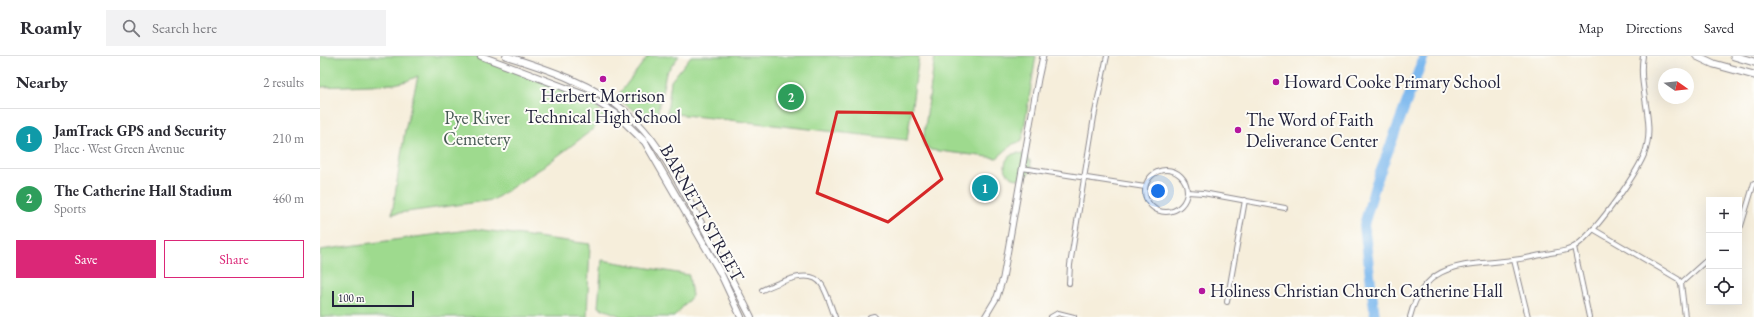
<!DOCTYPE html>
<html lang="en">
<head>
<meta charset="utf-8">
<style>
	body { margin:0; font-family:"EB Garamond",serif; background:#f2f2f3; color:#2b2b33 }
	.controls { position:absolute; right:12px; bottom:12px; display:grid; overflow:hidden; border-radius:0px; box-shadow:0 4px 16px #0002 }
	.controls button { width:36px; height:36px; display:grid; place-items:center; padding:0; border:0; border-bottom:1px solid #e1e1e2; background:#fff; color:#2b2b33; font:20px sans-serif }
	.compass { position:absolute; left:1338px; top:12px; width:36px; height:36px; border-radius:50%; background:#fff; box-shadow:0 4px 16px #0002; rotate:104deg }
	.scale { position:absolute; left:12px; bottom:10px; width:82px; box-sizing:border-box; padding-left:4px; border:2px solid #22223b; border-top:0; font-size:11px; line-height:14px; white-space:nowrap; color:#22223b; -webkit-text-stroke:3px #fdfcf7; paint-order:stroke }
	.you { position:absolute; left:838px; top:135px; width:14px; height:14px; margin:-10px; border:3px solid #fff; border-radius:50%; background:#1a73e8; box-shadow:0 0 0 6px #1a73e833 }
	.badge { display:grid; place-items:center; width:26px; height:26px; border-radius:50%; background:#db2777; color:#fff; font-size:13px; font-weight:700 }
	.pin { position:absolute; translate:-50% -50%; border:2px solid #fff; box-shadow:0 1px 4px #0006 }
	.list { margin:0; padding:0; list-style:none }
	h2 { display:flex; justify-content:space-between; align-items:center; height:52px; margin:0; padding:0 16px; font-size:17px }
	h2 small { font-size:13px; font-weight:400; color:#7c7c81 }
	.list li { display:grid; grid-template-columns:26px 1fr auto; gap:12px; align-items:center; box-sizing:border-box; height:60px; padding:0 16px; border-top:1px solid #e1e1e2 }
	.list b { display:block; font-size:15px; white-space:nowrap }
	.list p { margin:0; font-size:13px; white-space:nowrap; color:#7c7c81 }
	.list em { font-size:13px; font-style:normal; color:#7c7c81 }
	.actions { display:flex; gap:8px; padding:12px 16px }
	.actions a { flex:1; padding:9px 0; border:1px solid #db2777; border-radius:0px; text-align:center; font-size:14px; color:#db2777 }
	.actions .main { background:#db2777; color:#fff }
	.icon { flex:none; width:22px; height:22px; fill:none; stroke:currentColor; stroke-width:2; stroke-linecap:round; stroke-linejoin:round }
	.map { position:relative; flex:none; width:1434px; height:261px; overflow:hidden }
	header { display:flex; align-items:center; gap:24px; box-sizing:border-box; height:56px; padding:0 20px; background:#fff; border-bottom:1px solid #e1e1e2 }
	header strong { font-size:19px }
	nav { display:flex; gap:22px; margin-inline-start:auto; font-size:14px }
	.search { width:280px; height:36px; background:#f2f2f3; display:flex; align-items:center; gap:10px; box-sizing:border-box; padding:0 14px; border-radius:0px; color:#7c7c81; font-size:15px }
	main { display:flex }
	aside { flex:1; background:#fff }
	.map>svg:first-child { display:block }
	.green { fill:#9eda8e; stroke:#607e64 }
	.lines { fill:none; stroke-linecap:round; stroke-linejoin:round }
	.river { stroke:#7bb8ee; stroke-width:10 }
	.minor-casing { stroke:#8c888b; stroke-width:6 }
	.tertiary-casing { stroke:#8c888b; stroke-width:7 }
	.secondary-casing { stroke:#8c888b; stroke-width:8 }
	.primary-casing { stroke:#8c888b; stroke-width:9 }
	.minor { stroke:#fff; stroke-width:4 }
	.tertiary { stroke:#fff; stroke-width:5 }
	.secondary { stroke:#fff; stroke-width:6 }
	.primary { stroke:#fff; stroke-width:7 }
	.marked { fill:none; stroke:#d62828; stroke-width:3; stroke-linejoin:round }
	.poi-dot { fill:#b5179e; stroke:#fdfcf7; stroke-width:1.5 }
	.labels { text-anchor:middle; stroke-width:4; stroke-linejoin:round; paint-order:stroke }
	.poi-label { font-size:18px; fill:#22223b; stroke:#fdfcf7; text-anchor:start }
	.park-label { font-size:18px; fill:#475954; stroke:#fdfcf7 }
	.street-label { font-size:18px; fill:#22223b; stroke:#fdfcf7 }
</style>
</head>
<body>
<header>
<strong>Roamly</strong>
<div class="search"><svg class="icon" aria-label="search" viewBox="0 0 24 24"><circle cx="10" cy="10" r="6"/><path d="M15 15l6 6"/></svg>Search here</div>
<nav><a>Map</a><a>Directions</a><a>Saved</a></nav>
</header>
<main>
<aside>
<h2>Nearby<small>2 results</small></h2>
<ul class="list">
<li><span class="badge" style="background:#0f9aa8">1</span><div><b>JamTrack GPS and Security</b><p>Place · West Green Avenue</p></div><em>210 m</em></li>
<li><span class="badge" style="background:#2e9e5b">2</span><div><b>The Catherine Hall Stadium</b><p>Sports</p></div><em>460 m</em></li>
</ul>
<div class="actions"><a class="main">Save</a><a>Share</a></div>
</aside>
<div class="map">
<svg width="1434" height="261" viewBox="0 0 1434 261">
	<rect width="100%" height="100%" fill="#fdfcf7"/>
	<filter id="ink" filterUnits="userSpaceOnUse"><feTurbulence type="fractalNoise" baseFrequency=".025" numOctaves="2"/><feDisplacementMap in="SourceGraphic" scale="8" xChannelSelector="R" yChannelSelector="G"/><feConvolveMatrix kernelMatrix="1 2 1 2 8 2 1 2 1" color-interpolation-filters="sRGB"/></filter>
	<filter id="wash" filterUnits="userSpaceOnUse"><feTurbulence type="fractalNoise" baseFrequency=".012" numOctaves="4" result="noise"/><feDisplacementMap in="SourceGraphic" scale="16" xChannelSelector="R" yChannelSelector="G"/><feGaussianBlur stdDeviation="0.9" result="paint"/><feColorMatrix in="noise" values="0 0 0 0 0 0 0 0 0 0 0 0 0 0 0 0 0 1.4 0 .05"/><feComposite in="paint" operator="in"/></filter>
	<g filter="url(#wash)">
		<rect width="100%" height="100%" fill="#f6eedb"/>
		<g class="green">
			<path d="M 0,0 L 161,0 L 267,40 L 285,60 L 272,74 L 223,111 L 173,144 L 72,158 L 85,74 L 98,20 L 87,25 L 74,28 L 0,31 Z"/>
			<path d="M 328,0 L 359,0 L 346,17 L 337,60 L 325,62 L 296,42 Z"/>
			<path d="M 371,0 L 599,0 L 587,84 L 347,57 L 351,25 Z"/>
			<path d="M 615,0 L 716,0 L 702,85 L 693,88 L 677,102 L 611,94 L 605,90 L 603,86 Z"/>
			<circle cx="698" cy="110" r="13"/>
			<path d="M 155,173 L 270,188 L 267,261 L 0,261 L 0,194 Z"/>
			<path d="M 282,204 L 369,219 L 372,240 L 354,261 L 303,261 L 278,251 Z"/>
		</g>
		<g class="lines">
			<path class="river" d="M 1055,261 L 1044,169 L 1055,130 L 1104,0"/>
		</g>
	</g>
	<g filter="url(#ink)">
		<g class="lines">
			<defs>
				<g id="minor">
					<path d="M 702,112 L 825,131"/>
					<circle cx="846" cy="135" r="21"/>
					<path d="M 867,136 L 883,137 L 965,152"/>
					<path d="M 1419,172 L 1421,170 L 1434,127"/>
					<path d="M 1273,173 L 1358,223 L 1361,227 L 1365,261"/>
					<path d="M 1254,191 L 1269,261"/>
					<path d="M 1194,204 L 1208,261"/>
					<path d="M 749,227 L 750,209 L 774,61 L 787,0"/>
					<path d="M 1361,227 L 1389,202"/>
					<path d="M 442,234 C 456,228 491,210 502,229 C 508,239 511,251 515,261"/>
					<path d="M 907,246 L 925,144"/>
					<path d="M 550,261 L 554,260 L 555,261"/>
					<path d="M 731,261 L 738,257 L 754,261"/>
					<path d="M 1090,261 C 1105,203 1146,210 1193,204 C 1204,203 1215,200 1226,198 C 1234,196 1245,196 1252,192 C 1272,182 1315,120 1324,99 C 1337,67 1317,32 1323,0"/>
				</g>
				<path id="tertiary" d="M 665,261 L 677,241 L 683,222 L 718,23 L 723,0"/>
				<g id="secondary">
					<path d="M 161,0 L 267,40 L 295,57 L 325,86 L 400,216 L 421,261"/>
					<path d="M 186,0 C 228,13 273,28 307,57 C 337,82 355,120 374,154 C 393,189 413,225 431,261"/>
				</g>
				<g id="primary">
					<path d="M 1377,0 L 1394,8 L 1434,19"/>
					<path d="M 1414,0 L 1434,6"/>
				</g>
			</defs>
			<use href="#minor" class="minor-casing"/>
			<use href="#tertiary" class="tertiary-casing"/>
			<use href="#secondary" class="secondary-casing"/>
			<use href="#primary" class="primary-casing"/>
			<use href="#minor" class="minor"/>
			<use href="#tertiary" class="tertiary"/>
			<use href="#secondary" class="secondary"/>
			<use href="#primary" class="primary"/>
		</g>
	</g>
	<path class="marked" d="M 517,56 L 592,57 L 622,123 L 568,166 L 497,137 Z"/>
	<g class="poi-dot">
		<circle cx="283" cy="23" r="4"/>
		<circle cx="956" cy="26" r="4"/>
		<circle cx="918" cy="74" r="4"/>
		<circle cx="882" cy="235" r="4"/>
	</g>
	<g class="labels">
		<g class="poi-label">
			<text x="964" y="32">Howard Cooke Primary School</text>
			<text x="283" y="46" text-anchor="middle">Herbert Morrison<tspan x="283" dy="21">Technical High School</tspan></text>
			<text x="926" y="70">The Word of Faith<tspan x="926" dy="21">Deliverance Center</tspan></text>
			<text x="890" y="241">Holiness Christian Church Catherine Hall</text>
		</g>
		<g class="park-label">
			<text x="157" y="68">Pye River<tspan x="157" dy="21">Cemetery</tspan></text>
		</g>
		<g class="street-label">
			<text transform="translate(382 157) rotate(61)" y="6">BARNETT STREET</text>
		</g>
	</g>
</svg>
<div class="controls">
<button>+</button>
<button>−</button>
<button><svg class="icon" aria-label="locate" viewBox="0 0 24 24"><circle cx="12" cy="12" r="6"/><path d="M12 2v4M12 18v4M2 12h4M18 12h4"/></svg></button>
</div>
<svg class="compass" viewBox="-18 -18 36 36"><path d="M0-13l5 13h-10z" fill="#e53935"/><path d="M0 13l5-13h-10z" fill="#7c7c81"/></svg>
<div class="scale">100 m</div>
<div class="you"></div>
<div class="pin badge" style="left:665px;top:132px;background:#0f9aa8">1</div>
<div class="pin badge" style="left:471px;top:41px;background:#2e9e5b">2</div>
</div>
</main>
</body>
</html>
